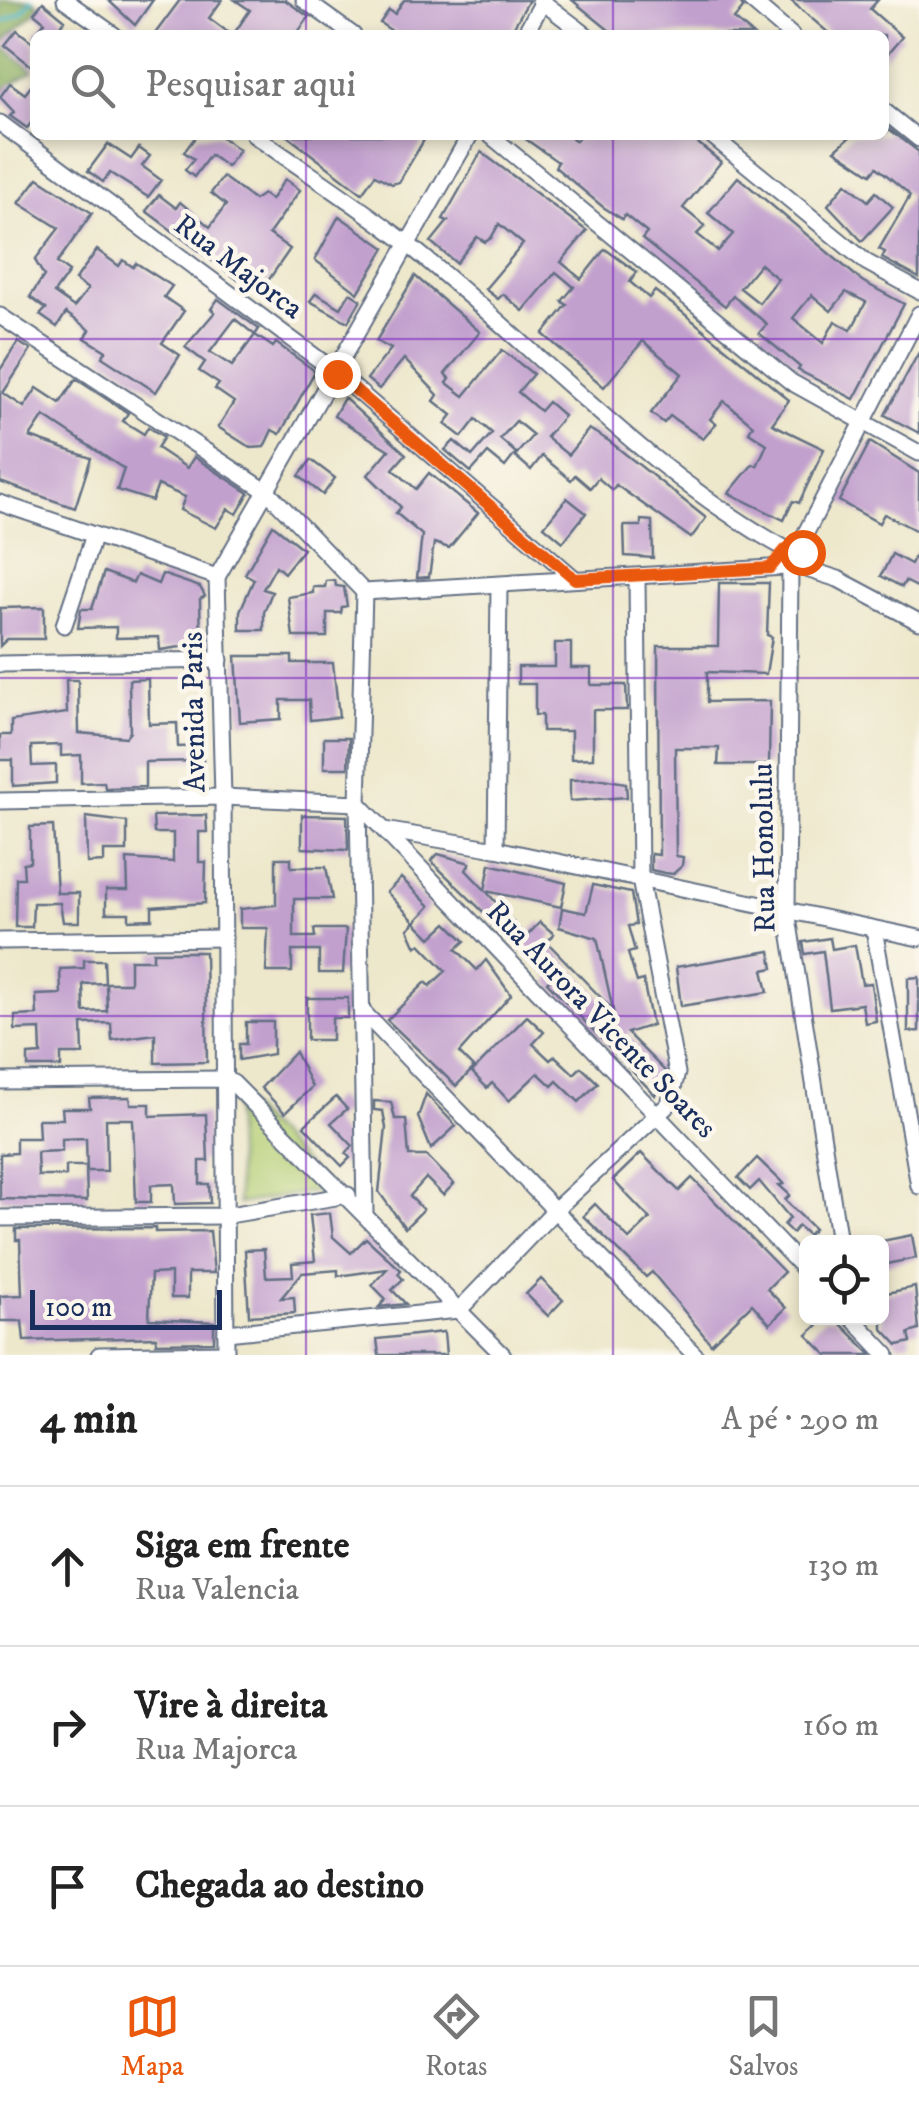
<!DOCTYPE html>
<html lang="pt">
<head>
<meta charset="utf-8">
<style>
	body { margin:0; font-family:"IM FELL DW Pica",serif; background:#f6f6f6; color:#222 }
	.controls { position:absolute; right:30px; bottom:30px; display:grid; overflow:hidden; border-radius:15px; box-shadow:0 5px 15px #0003 }
	.controls button { width:90px; height:90px; display:grid; place-items:center; padding:0; border:0; border-bottom:2px solid #e0e0e0; background:#fff; color:#222; font:50px sans-serif }
	.scale { position:absolute; left:30px; bottom:25px; width:192px; box-sizing:border-box; padding-left:10px; border:5px solid #1b2f5e; border-top:0; font-size:28px; line-height:35px; white-space:nowrap; color:#1b2f5e; -webkit-text-stroke:8px #fbf7ec; paint-order:stroke }
	.stop { position:absolute; width:30px; height:30px; margin:-22px; border:8px solid #ea580c; border-radius:50%; background:#fff }
	.stop.end { background:#ea580c; border-color:#fff; box-shadow:0 2px 10px #0008 }
	.list { margin:0; padding:0; list-style:none }
	h2 { display:flex; justify-content:space-between; align-items:center; height:130px; margin:0; padding:0 40px; font-size:42px }
	h2 small { font-size:32px; font-weight:400; color:#767676 }
	.list li { display:grid; grid-template-columns:65px 1fr auto; gap:30px; align-items:center; box-sizing:border-box; height:160px; padding:0 40px; border-top:2px solid #e0e0e0 }
	.list b { display:block; font-size:38px; white-space:nowrap }
	.list p { margin:0; font-size:32px; white-space:nowrap; color:#767676 }
	.list em { font-size:32px; font-style:normal; color:#767676 }
	.icon { flex:none; width:55px; height:55px; fill:none; stroke:currentColor; stroke-width:2; stroke-linecap:round; stroke-linejoin:round }
	.map { position:relative; flex:none; width:919px; height:1355px; overflow:hidden }
	.search { position:absolute; background:#fff; box-shadow:0 5px 15px #0003; left:30px; right:30px; top:30px; height:110px; display:flex; align-items:center; gap:25px; box-sizing:border-box; padding:0 35px; border-radius:15px; color:#767676; font-size:38px }
	.sheet { height:610px; background:#fff }
	nav { display:flex; justify-content:space-around; align-items:center; box-sizing:border-box; height:140px; border-top:2px solid #e0e0e0; background:#fff; font-size:28px; color:#767676 }
	nav a { display:grid; justify-items:center; gap:5px }
	nav .on { color:#ea580c }
	.map>svg:first-child { display:block }
	.green { fill:#b3cd72; stroke:#677e68; stroke-width:2.5 }
	.forest { fill:#8eb064; stroke:#547061; stroke-width:2.5 }
	.lines { fill:none; stroke-linecap:round; stroke-linejoin:round }
	.stream { stroke:#44b2c1; stroke-width:4 }
	.building { fill:#c2a0ce; fill-rule:evenodd }
	.minor-casing { stroke:#646f84; stroke-width:19 }
	.minor { stroke:#fff; stroke-width:15 }
	.route { stroke:#ea580c; stroke-width:12 }
	.grid { fill:none; stroke:#7b2cbf; stroke-width:2.5; stroke-opacity:0.55 }
	.labels { text-anchor:middle; stroke-width:9; stroke-linejoin:round; paint-order:stroke }
	.street-label { font-size:30px; fill:#1b2f5e; stroke:#fbf7ec }
</style>
</head>
<body>
<div class="map">
<svg width="919" height="1355" viewBox="0 0 919 1355">
	<rect width="100%" height="100%" fill="#fbf7ec"/>
	<filter id="ink" filterUnits="userSpaceOnUse"><feTurbulence type="fractalNoise" baseFrequency=".01" numOctaves="2"/><feDisplacementMap in="SourceGraphic" scale="20" xChannelSelector="R" yChannelSelector="G"/><feConvolveMatrix kernelMatrix="1 2 1 2 8 2 1 2 1" color-interpolation-filters="sRGB"/></filter>
	<filter id="wash" filterUnits="userSpaceOnUse"><feTurbulence type="fractalNoise" baseFrequency=".0048" numOctaves="4" result="noise"/><feDisplacementMap in="SourceGraphic" scale="40" xChannelSelector="R" yChannelSelector="G"/><feGaussianBlur stdDeviation="2.25" result="paint"/><feColorMatrix in="noise" values="0 0 0 0 0 0 0 0 0 0 0 0 0 0 0 0 0 1.4 0 .05"/><feComposite in="paint" operator="in"/></filter>
	<g filter="url(#wash)">
		<rect width="100%" height="100%" fill="#ede7cb"/>
		<path class="green" d="M 239,1099 L 325,1184 L 321,1190 L 238,1204 L 234,1104 Z"/>
		<path class="forest" d="M 0,0 L 33,0 L 40,7 L 0,45 L 33,70 L 0,92 Z"/>
		<g class="lines">
			<path class="stream" d="M 0,23 L 21,13 L 32,0"/>
		</g>
		<g id="blocks">
			<g class="building">
				<path d="M 108,0 L 153,0 L 135,25 Z"/>
				<path d="M 180,0 L 222,0 L 209,18 L 232,35 L 154,35 Z"/>
				<path d="M 235,0 L 285,0 L 309,17 L 296,35 L 233,35 L 250,10 Z"/>
				<path d="M 404,0 L 529,0 L 509,35 L 398,35 L 380,23 L 389,10 L 395,14 Z"/>
				<path d="M 572,0 L 739,0 L 743,8 L 734,19 L 753,35 L 615,35 Z"/>
				<path d="M 790,0 L 878,0 L 870,9 L 902,37 L 884,58 L 884,35 L 831,35 Z"/>
				<path d="M 43,2 L 65,20 L 53,35 L 34,35 L 45,22 L 34,13 Z"/>
				<path d="M 17,30 L 35,44 L 35,69 L 5,45 Z"/>
				<path d="M 35,81 L 35,118 L 27,128 L 10,116 L 14,112 L 0,97 L 10,83 L 25,94 Z"/>
				<path d="M 889,129 L 919,152 L 919,278 L 882,258 L 885,252 L 879,249 L 910,196 L 907,192 L 877,167 L 871,174 L 835,150 L 852,135 L 884,135 Z"/>
				<path d="M 197,135 L 219,135 L 239,150 L 227,167 L 210,155 L 194,177 L 185,170 L 194,159 L 184,152 Z"/>
				<path d="M 286,135 L 427,135 L 399,182 L 392,184 L 375,175 L 362,193 Z"/>
				<path d="M 520,135 L 569,135 L 576,141 L 581,135 L 688,135 L 721,162 L 683,208 L 705,226 L 697,234 L 718,251 L 733,234 L 708,213 L 738,177 L 862,281 L 904,304 L 854,399 L 798,370 L 800,367 L 759,333 L 767,324 L 733,296 L 725,306 L 642,239 L 647,233 L 625,215 L 622,219 L 603,207 L 555,167 L 558,162 ZM 760,264 L 778,279 L 759,303 L 740,288 ZM 846,292 L 866,302 L 851,330 L 835,321 L 823,343 L 793,318 L 812,295 L 831,311 Z"/>
				<path d="M 108,144 L 131,159 L 139,148 L 150,156 L 142,166 L 161,180 L 148,197 L 110,173 L 103,182 L 88,171 Z"/>
				<path d="M 481,152 L 587,231 L 561,262 L 581,279 L 605,249 L 637,272 L 630,282 L 649,298 L 655,291 L 676,307 L 789,400 L 772,424 L 824,449 L 799,503 L 793,501 L 784,520 L 729,493 L 753,464 L 757,466 L 767,444 L 749,432 L 753,425 L 724,401 L 710,419 L 716,424 L 703,439 L 670,416 L 664,423 L 651,413 L 682,374 L 643,341 L 604,387 L 543,334 L 567,305 L 562,301 L 574,287 L 556,272 L 523,311 L 503,294 L 498,299 L 485,289 L 523,244 L 499,224 L 491,238 L 485,242 L 477,237 L 456,263 L 431,242 L 448,221 L 443,219 Z"/>
				<path d="M 223,177 L 254,200 L 263,194 L 271,200 L 285,179 L 300,190 L 269,234 L 290,249 L 261,291 L 239,275 L 237,279 L 146,211 L 159,195 L 176,208 L 180,202 L 210,227 L 226,205 L 211,193 Z"/>
				<path d="M 38,178 L 92,213 L 57,263 L 69,272 L 54,293 L 74,307 L 88,289 L 75,280 L 97,250 L 119,266 L 123,260 L 133,267 L 136,263 L 172,286 L 164,297 L 184,311 L 162,343 L 180,355 L 156,392 L 102,357 L 106,351 L 85,338 L 90,330 L 66,313 L 57,327 L 40,315 L 46,309 L 30,297 L 44,276 L 35,260 L 59,228 L 19,203 Z"/>
				<path d="M 846,183 L 868,201 L 876,192 L 893,207 L 862,241 L 828,205 Z"/>
				<path d="M 339,216 L 385,248 L 358,293 L 315,260 Z"/>
				<path d="M 415,276 L 480,332 L 445,374 L 450,379 L 447,383 L 464,396 L 502,350 L 533,374 L 518,392 L 540,411 L 548,402 L 564,416 L 546,437 L 568,455 L 589,429 L 609,441 L 706,518 L 691,538 L 616,485 L 612,490 L 598,478 L 590,488 L 575,475 L 571,480 L 542,456 L 531,470 L 515,456 L 533,435 L 516,421 L 500,439 L 516,453 L 505,467 L 488,453 L 471,472 L 445,450 L 454,441 L 472,456 L 492,433 L 476,419 L 462,437 L 445,424 L 452,415 L 434,401 L 438,395 L 404,359 L 379,389 L 367,379 L 391,349 L 376,341 Z"/>
				<path d="M 316,293 L 341,308 L 350,293 L 361,300 L 348,322 L 310,301 Z"/>
				<path d="M 218,299 L 259,329 L 255,335 L 273,347 L 276,343 L 315,371 L 280,434 L 272,430 L 264,447 L 251,448 L 218,427 L 234,402 L 215,389 L 219,384 L 199,371 L 205,362 L 185,347 L 215,312 L 211,309 ZM 235,319 L 255,335 L 232,366 L 210,352 Z"/>
				<path d="M 18,342 L 31,350 L 3,393 L 24,407 L 37,388 L 60,403 L 76,379 L 128,413 L 123,421 L 144,434 L 148,427 L 164,437 L 157,448 L 187,468 L 194,457 L 249,493 L 237,514 L 228,509 L 216,528 L 180,510 L 185,497 L 158,485 L 152,501 L 117,490 L 124,469 L 44,416 L 30,437 L 91,458 L 75,508 L 0,482 L 0,370 Z"/>
				<path d="M 919,352 L 919,433 L 885,415 Z"/>
				<path d="M 344,398 L 406,454 L 393,469 L 416,489 L 429,473 L 478,513 L 449,548 L 434,543 L 429,577 L 417,578 L 422,535 L 396,513 L 401,507 L 368,475 L 389,450 L 334,416 Z"/>
				<path d="M 870,442 L 919,473 L 919,532 L 884,514 L 879,523 L 839,501 Z"/>
				<path d="M 311,460 L 335,478 L 323,495 L 299,476 Z"/>
				<path d="M 567,498 L 586,513 L 563,542 L 544,526 Z"/>
				<path d="M 641,520 L 652,521 L 653,558 L 625,556 L 624,526 L 641,526 Z"/>
				<path d="M 273,525 L 303,549 L 284,573 L 276,566 L 263,589 L 272,592 L 264,612 L 264,630 L 240,630 L 240,611 L 254,579 L 245,574 Z"/>
				<path d="M 919,548 L 919,588 L 905,581 L 902,587 L 881,576 L 892,554 L 911,564 Z"/>
				<path d="M 104,572 L 133,583 L 137,575 L 158,584 L 162,574 L 200,587 L 205,596 L 200,599 L 201,644 L 160,650 L 159,637 L 116,638 L 116,627 L 78,628 L 81,609 L 92,609 Z"/>
				<path d="M 335,580 L 336,586 L 344,587 L 347,606 L 342,607 L 341,613 L 327,613 L 327,637 L 293,637 L 288,597 L 313,593 L 313,587 L 325,587 L 326,581 Z"/>
				<path d="M 719,583 L 769,583 L 767,635 L 772,637 L 766,674 L 707,672 L 707,702 L 770,701 L 769,765 L 718,765 L 719,748 L 675,748 L 676,856 L 683,857 L 682,866 L 673,874 L 665,873 L 651,870 L 651,854 L 659,855 L 658,646 L 718,646 Z"/>
				<path d="M 44,607 L 44,639 L 7,639 L 0,646 L 0,608 Z"/>
				<path d="M 555,643 L 571,643 L 571,668 L 591,668 L 591,685 L 626,685 L 627,710 L 593,710 L 593,758 L 571,759 L 571,731 L 542,731 L 542,715 L 535,715 L 535,684 L 518,684 L 518,667 L 555,667 Z"/>
				<path d="M 236,656 L 292,656 L 292,663 L 333,663 L 339,717 L 310,720 L 309,700 L 281,700 L 281,719 L 240,722 Z"/>
				<path d="M 148,679 L 149,724 L 177,723 L 178,747 L 202,746 L 203,761 L 145,762 L 145,787 L 105,788 L 104,782 L 81,783 L 81,755 L 61,756 L 61,745 L 31,746 L 32,766 L 56,765 L 56,783 L 13,786 L 13,760 L 0,760 L 0,735 L 11,735 L 11,721 L 67,713 L 66,680 L 78,680 L 79,733 L 126,737 L 130,732 L 129,680 Z"/>
				<path d="M 324,738 L 349,738 L 348,768 L 324,768 Z"/>
				<path d="M 602,779 L 626,783 L 627,797 L 570,801 L 570,780 Z"/>
				<path d="M 206,815 L 207,832 L 199,832 L 199,862 L 206,862 L 205,903 L 152,907 L 152,919 L 129,920 L 129,913 L 106,913 L 106,890 L 128,890 L 127,859 L 173,862 L 173,833 L 154,833 L 153,816 Z"/>
				<path d="M 302,815 L 347,816 L 348,850 L 302,848 Z"/>
				<path d="M 86,817 L 127,822 L 127,851 L 104,851 L 104,862 L 87,863 Z"/>
				<path d="M 53,826 L 57,893 L 79,893 L 79,922 L 63,922 L 60,903 L 33,903 L 32,927 L 15,927 L 16,878 L 24,878 L 23,863 L 30,862 L 30,827 Z"/>
				<path d="M 438,854 L 470,863 L 466,870 L 485,890 L 490,864 L 566,883 L 561,907 L 486,891 L 526,937 L 540,922 L 554,934 L 547,942 L 613,1010 L 597,938 L 559,927 L 562,908 L 586,913 L 593,885 L 631,893 L 636,925 L 628,926 L 635,951 L 628,953 L 637,982 L 643,980 L 652,1025 L 627,1033 L 665,1071 L 655,1095 L 547,982 L 551,978 L 431,861 Z"/>
				<path d="M 276,858 L 291,858 L 291,867 L 326,867 L 332,899 L 294,899 L 294,937 L 315,937 L 314,929 L 346,929 L 343,973 L 319,973 L 319,951 L 292,951 L 292,972 L 266,972 L 268,928 L 240,928 L 240,909 L 276,905 Z"/>
				<path d="M 401,878 L 430,906 L 415,922 L 387,892 Z"/>
				<path d="M 415,922 L 431,938 L 447,923 L 465,941 L 456,949 L 477,970 L 486,960 L 511,995 L 459,1053 L 474,1068 L 456,1086 L 387,1020 L 426,982 L 430,986 L 446,971 L 420,944 L 416,947 L 408,929 Z"/>
				<path d="M 830,938 L 832,949 L 855,945 L 862,984 L 871,983 L 876,1021 L 865,1023 L 862,1004 L 830,1008 L 823,951 L 805,954 L 803,942 Z"/>
				<path d="M 770,951 L 773,968 L 763,970 L 768,992 L 681,1006 L 676,967 Z"/>
				<path d="M 153,952 L 205,952 L 207,1062 L 155,1063 L 155,1034 L 112,1040 L 111,1023 L 82,1024 L 83,1054 L 61,1054 L 61,1067 L 28,1067 L 28,1055 L 41,1054 L 40,1029 L 15,1030 L 15,1016 L 37,1015 L 36,995 L 61,994 L 60,969 L 84,968 L 84,960 L 104,960 L 105,983 L 83,984 L 84,1012 L 107,1011 L 106,983 L 130,983 L 130,960 L 153,960 Z"/>
				<path d="M 919,977 L 919,1031 L 908,1032 L 908,978 Z"/>
				<path d="M 307,998 L 348,998 L 348,1018 L 332,1018 L 332,1040 L 307,1040 Z"/>
				<path d="M 527,1016 L 544,1032 L 533,1044 L 550,1060 L 555,1056 L 574,1074 L 581,1067 L 598,1083 L 579,1102 L 557,1081 L 552,1086 L 538,1073 L 509,1101 L 492,1083 L 487,1088 L 472,1072 Z"/>
				<path d="M 246,1022 L 273,1022 L 273,1054 L 239,1060 L 239,1044 L 246,1044 Z"/>
				<path d="M 295,1052 L 312,1087 L 285,1113 L 261,1088 Z"/>
				<path d="M 426,1094 L 456,1126 L 431,1149 L 418,1117 Z"/>
				<path d="M 130,1097 L 131,1104 L 150,1104 L 150,1116 L 206,1114 L 208,1161 L 200,1161 L 200,1184 L 209,1184 L 210,1203 L 175,1204 L 174,1184 L 151,1185 L 151,1202 L 136,1202 L 133,1119 L 106,1119 L 107,1171 L 87,1171 L 86,1138 L 62,1139 L 62,1151 L 37,1152 L 38,1176 L 66,1176 L 66,1166 L 86,1166 L 87,1201 L 0,1199 L 0,1154 L 16,1153 L 16,1138 L 39,1138 L 38,1119 L 63,1119 L 62,1108 L 90,1108 L 89,1098 Z"/>
				<path d="M 336,1097 L 347,1109 L 331,1123 L 353,1146 L 346,1153 L 350,1158 L 342,1166 L 304,1126 Z"/>
				<path d="M 374,1101 L 391,1102 L 395,1119 L 406,1119 L 409,1156 L 427,1156 L 454,1184 L 443,1195 L 426,1178 L 410,1196 L 423,1210 L 405,1228 L 379,1192 L 386,1128 L 383,1111 L 374,1110 Z"/>
				<path d="M 641,1153 L 679,1191 L 692,1178 L 784,1272 L 767,1289 L 786,1308 L 770,1324 L 752,1304 L 711,1344 L 652,1272 L 646,1277 L 583,1216 L 595,1204 L 629,1239 L 650,1219 L 613,1180 Z"/>
				<path d="M 757,1158 L 784,1184 L 779,1185 L 790,1195 L 785,1200 L 814,1229 L 808,1235 L 798,1226 L 792,1233 L 784,1225 L 790,1218 L 759,1181 L 750,1190 L 738,1178 Z"/>
				<path d="M 330,1213 L 333,1237 L 351,1253 L 366,1238 L 401,1270 L 398,1274 L 403,1279 L 392,1290 L 406,1304 L 379,1307 L 386,1299 L 372,1285 L 387,1269 L 338,1276 L 338,1270 L 302,1273 L 281,1298 L 294,1297 L 295,1313 L 249,1316 L 245,1250 L 264,1249 L 266,1277 L 293,1276 L 292,1263 L 315,1261 L 310,1215 Z"/>
				<path d="M 155,1228 L 155,1232 L 210,1231 L 214,1273 L 188,1273 L 188,1298 L 171,1298 L 171,1273 L 151,1274 L 149,1319 L 214,1322 L 214,1342 L 156,1343 L 156,1337 L 24,1341 L 22,1321 L 0,1321 L 0,1296 L 22,1295 L 20,1240 L 16,1240 L 16,1229 Z"/>
				<path d="M 912,1235 L 916,1258 L 882,1265 L 882,1241 Z"/>
				<path d="M 541,1279 L 563,1300 L 548,1316 L 526,1294 Z"/>
				<path d="M 915,1287 L 919,1330 L 909,1333 L 911,1342 L 898,1345 L 882,1328 L 882,1294 Z"/>
				<path d="M 825,1318 L 835,1318 L 872,1355 L 827,1355 L 807,1335 Z"/>
				<path d="M 444,1332 L 446,1355 L 379,1355 L 377,1339 Z"/>
			</g>
		</g>
	</g>
	<g filter="url(#ink)">
		<use href="#blocks" fill-opacity="0" stroke="#646f84" stroke-width="2.5"/>
		<g class="lines">
			<defs>
				<g id="minor">
					<path d="M 65,0 L 114,35"/>
					<path d="M 304,0 L 353,35"/>
					<path d="M 540,0 L 586,35"/>
					<path d="M 750,0 L 791,35"/>
					<path d="M 524,35 L 544,0"/>
					<path d="M 884,111 L 919,139"/>
					<path d="M 0,123 L 337,373 L 575,579"/>
					<path d="M 254,135 C 306,172 361,207 410,246 C 535,346 646,472 786,549"/>
					<path d="M 490,135 L 791,382 L 919,453"/>
					<path d="M 711,135 L 866,262 L 919,291"/>
					<path d="M 0,316 L 269,493 L 364,592"/>
					<path d="M 0,503 L 217,577"/>
					<path d="M 798,548 L 919,314"/>
					<path d="M 800,567 L 838,579 L 919,622"/>
					<path d="M 790,569 L 787,911 L 839,1242"/>
					<path d="M 364,592 L 358,803 L 365,1212"/>
					<path d="M 364,592 L 786,567"/>
					<path d="M 64,625 L 94,535"/>
					<path d="M 0,664 L 220,660"/>
					<path d="M 0,801 L 223,797 L 358,803 L 806,1271"/>
					<path d="M 384,830 L 496,849 L 919,938"/>
					<path d="M 496,849 L 499,586"/>
					<path d="M 874,929 L 919,1186"/>
					<path d="M 0,941 L 224,938"/>
					<path d="M 364,1013 L 695,1355"/>
					<path d="M 0,1081 L 223,1079 L 233,1083 L 503,1355"/>
					<path d="M 0,1218 L 223,1216 L 348,1195"/>
					<path d="M 852,1318 L 887,1355"/>
					<path d="M 226,1333 L 459,1310 L 556,1209 L 669,1104 L 677,1073 L 640,879 L 637,577"/>
					<path d="M 99,1355 L 226,1353"/>
					<path d="M 226,1355 L 223,797 L 217,577 L 470,135"/>
				</g>
			</defs>
			<use href="#minor" class="minor-casing"/>
			<use href="#minor" class="minor"/>
		</g>
	</g>
	<g class="lines" filter="url(#ink)">
		<path class="route" d="M 337,374 L 575,579 L 770,568 L 786,549 L 802,552"/>
	</g>
	<path class="grid" d="M 306,0 L 306,35M 613,0 L 613,35M 306,135 L 306,1355M 613,135 L 613,1355M 0,339 L 919,339M 0,678 L 919,678M 0,1016 L 919,1016"/>
	<g class="labels">
		<g class="street-label">
			<text transform="translate(239 266) rotate(37)" y="10">Rua Majorca</text>
			<text transform="translate(193 712) rotate(-91)" y="10">Avenida Paris</text>
			<text transform="translate(763 848) rotate(-91)" y="10">Rua Honolulu</text>
			<text transform="translate(602 1019) rotate(46)" y="10">Rua Aurora Vicente Soares</text>
		</g>
	</g>
</svg>
<div class="controls">
<button><svg class="icon" aria-label="locate" viewBox="0 0 24 24"><circle cx="12" cy="12" r="6"/><path d="M12 2v4M12 18v4M2 12h4M18 12h4"/></svg></button>
</div>
<div class="scale">100 m</div>
<div class="stop" style="left:802px;top:552px"></div>
<div class="stop end" style="left:337px;top:374px"></div>
<div class="search"><svg class="icon" aria-label="search" viewBox="0 0 24 24"><circle cx="10" cy="10" r="6"/><path d="M15 15l6 6"/></svg>Pesquisar aqui</div>
</div>
<section class="sheet">
<h2>4 min<small>A pé · 290 m</small></h2>
<ul class="list">
<li><svg class="icon" aria-label="ahead" viewBox="0 0 24 24"><path d="M12 20V5M6 11l6-6 6 6"/></svg><div><b>Siga em frente</b><p>Rua Valencia</p></div><em>130 m</em></li>
<li><svg class="icon" aria-label="right" viewBox="0 0 24 24"><path d="M7 20v-9h11M14 6l5 5-5 5"/></svg><div><b>Vire à direita</b><p>Rua Majorca</p></div><em>160 m</em></li>
<li><svg class="icon" aria-label="arrive" viewBox="0 0 24 24"><path d="M6 21V4h12l-3 4 3 4H6"/></svg><div><b>Chegada ao destino</b></div></li>
</ul>
</section>
<nav>
<a class="on"><svg class="icon" aria-label="map" viewBox="0 0 24 24"><path d="M3 6l6-2 6 2 6-2v14l-6 2-6-2-6 2zM9 4v14M15 6v14"/></svg>Mapa</a>
<a><svg class="icon" aria-label="directions" viewBox="0 0 24 24"><path d="M12 3l9 9-9 9-9-9zM9 14v-3h6M13 9l2 2-2 2"/></svg>Rotas</a>
<a><svg class="icon" aria-label="saved" viewBox="0 0 24 24"><path d="M7 4h10v16l-5-4-5 4z"/></svg>Salvos</a>
</nav>
</body>
</html>
